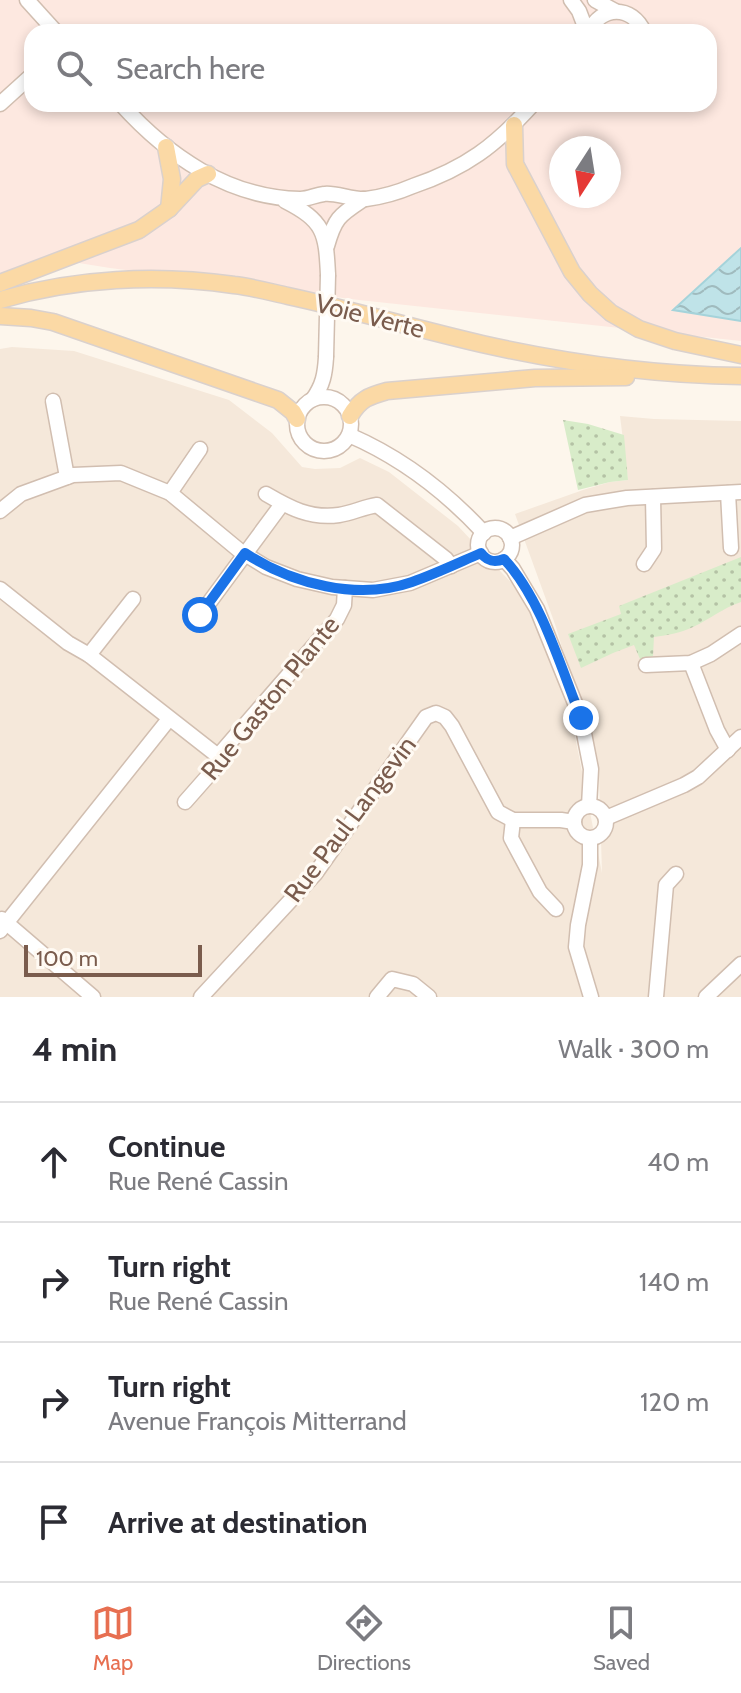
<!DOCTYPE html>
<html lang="en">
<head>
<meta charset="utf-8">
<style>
	body { margin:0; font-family:Cabin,sans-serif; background:#f7f7f7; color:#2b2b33 }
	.compass { position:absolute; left:549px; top:136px; width:72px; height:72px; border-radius:50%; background:#fff; box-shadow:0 4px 12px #0003; rotate:192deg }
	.scale { position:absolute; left:24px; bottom:20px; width:178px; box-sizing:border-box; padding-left:8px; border:4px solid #7a5c4d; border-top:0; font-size:22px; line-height:28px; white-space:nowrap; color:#7a5c4d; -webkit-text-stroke:6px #fffaf3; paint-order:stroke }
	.stop { position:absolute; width:24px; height:24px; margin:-18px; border:6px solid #1a73e8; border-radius:50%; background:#fff }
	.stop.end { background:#1a73e8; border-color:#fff; box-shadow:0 2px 8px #0008 }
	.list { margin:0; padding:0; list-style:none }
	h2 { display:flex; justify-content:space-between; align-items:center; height:104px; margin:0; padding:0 32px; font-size:34px }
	h2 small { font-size:26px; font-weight:400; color:#7c7c81 }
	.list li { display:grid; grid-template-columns:52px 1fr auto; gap:24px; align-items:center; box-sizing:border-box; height:120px; padding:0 32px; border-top:2px solid #e1e1e2 }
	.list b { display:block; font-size:30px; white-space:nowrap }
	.list p { margin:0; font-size:26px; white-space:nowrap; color:#7c7c81 }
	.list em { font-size:26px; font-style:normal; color:#7c7c81 }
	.icon { flex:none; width:44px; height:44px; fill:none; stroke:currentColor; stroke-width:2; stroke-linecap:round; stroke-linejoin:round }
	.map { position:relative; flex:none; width:741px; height:997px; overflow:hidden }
	.search { position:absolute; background:#fff; box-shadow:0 4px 12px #0003; left:24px; right:24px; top:24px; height:88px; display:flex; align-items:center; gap:20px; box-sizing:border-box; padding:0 28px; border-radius:24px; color:#7c7c81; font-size:30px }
	.sheet { height:584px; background:#fff }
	nav { display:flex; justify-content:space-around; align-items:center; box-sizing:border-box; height:112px; border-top:2px solid #e1e1e2; background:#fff; font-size:22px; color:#7c7c81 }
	nav a { display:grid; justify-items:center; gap:4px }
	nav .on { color:#e76f51 }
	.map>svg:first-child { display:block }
	.residential { fill:#f5e8da }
	.commercial { fill:#fde8e0; fill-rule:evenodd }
	.park { fill:url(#park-dots) }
	.water { fill:url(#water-waves); stroke:#a5d3da; stroke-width:2 }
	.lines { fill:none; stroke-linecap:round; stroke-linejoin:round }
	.minor-casing { stroke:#d1beb0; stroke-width:17 }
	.major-casing { stroke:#dad1cd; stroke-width:19 }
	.minor { stroke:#fff; stroke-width:14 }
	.major { stroke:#fbd9a5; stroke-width:16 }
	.minor-bridge-casing { stroke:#d1beb0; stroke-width:17; stroke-linecap:butt }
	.minor-bridge { stroke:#fff; stroke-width:14 }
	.route { stroke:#1a73e8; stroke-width:10 }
	.labels { text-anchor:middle; stroke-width:6; stroke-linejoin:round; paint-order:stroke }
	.street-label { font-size:26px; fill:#7a5c4d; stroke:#fffaf3 }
</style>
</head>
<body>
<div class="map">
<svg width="741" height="997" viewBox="0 0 741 997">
	<defs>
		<pattern id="park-dots" width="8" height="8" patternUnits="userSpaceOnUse" patternTransform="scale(2)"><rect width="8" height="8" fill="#d8ecc9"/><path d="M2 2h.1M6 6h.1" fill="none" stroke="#b4c2a5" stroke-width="1.8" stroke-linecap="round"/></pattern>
		<pattern id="water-waves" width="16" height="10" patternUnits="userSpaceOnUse" patternTransform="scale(2)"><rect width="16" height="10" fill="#bfe3e8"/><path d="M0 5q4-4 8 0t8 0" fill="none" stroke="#a0bbbe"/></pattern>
	</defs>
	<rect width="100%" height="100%" fill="#fdf6ec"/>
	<path class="residential" d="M 12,347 L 74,351 L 229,400 L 272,433 L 302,467 L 315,469 L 340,468 L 360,458 L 389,472 L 458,526 L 519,591 L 551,655 L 570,711 L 602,873 L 599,775 L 556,627 L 515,514 L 583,490 L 610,482 L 628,480 L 620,416 L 654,419 L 741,421 L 741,997 L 0,997 L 0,349 Z"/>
	<path class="commercial" d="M 0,0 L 741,0 L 741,341 L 359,300 L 110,268 L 60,260 L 0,286 ZM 32,32 L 709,32 L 709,104 L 32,104 ZM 561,148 L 609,148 L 609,196 L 561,196 Z"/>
	<g class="park">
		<path d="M 563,420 L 588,424 L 624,435 L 628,480 L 610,482 L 578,490 Z"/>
		<path d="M 741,557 L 741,602 C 723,608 710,619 693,627 C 681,633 668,635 654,637 L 653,656 L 640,659 L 634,645 L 613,653 L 581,668 L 568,634 L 621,614 L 619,606 Z"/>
	</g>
	<path class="water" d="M 741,248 L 741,321 L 673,310 Z"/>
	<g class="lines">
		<defs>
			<g id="minor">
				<path d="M 27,0 L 56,32"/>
				<path d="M 571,0 L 579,11 L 587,32"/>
				<path d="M 595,0 L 615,11"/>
				<path d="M 589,32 C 601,5 632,5 644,32"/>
				<path d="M 0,104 L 32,75"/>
				<path d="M 121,104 C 167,155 228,198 300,199 C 309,199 315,195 324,194 C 334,192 353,200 366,199 C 382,197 399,192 413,186 C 466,168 495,146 533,104"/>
				<path d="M 285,201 C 324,221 326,232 328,275"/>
				<path d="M 327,246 C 335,217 340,215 364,199"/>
				<circle cx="324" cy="424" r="27"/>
				<path d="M 313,399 C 323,385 325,374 326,357"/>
				<path d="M 53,401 L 67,477"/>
				<path d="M 349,435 C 400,457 447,493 484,533"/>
				<path d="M 170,493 L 200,449"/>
				<path d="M 728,493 L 731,548"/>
				<path d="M 266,494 C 290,508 310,519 339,515 C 352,513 364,507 377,505 L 446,559 L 451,566"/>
				<path d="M 0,511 L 21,494 L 73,475 L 121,473 L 170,493 L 240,551 L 266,567 L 297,579 L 332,587 L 373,590 L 410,583 L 481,553"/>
				<circle cx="495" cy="545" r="17"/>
				<path d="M 510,538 L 585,505 L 627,498 L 741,492"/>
				<path d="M 504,559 L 513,569 L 537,609 L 581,718 L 591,769 L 589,806"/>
				<path d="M 644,564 L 654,549 L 653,497"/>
				<path d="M 0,589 L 68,643 L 89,655 L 218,756"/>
				<path d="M 200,615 L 282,504"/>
				<path d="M 89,655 L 133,599"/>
				<path d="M 691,663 L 717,730 L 728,750"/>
				<path d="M 646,665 L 691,663 L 711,654 L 741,634"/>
				<path d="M 185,802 L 215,768 L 218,756 L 337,619 L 344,605 L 345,588"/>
				<circle cx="590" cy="822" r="16"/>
				<path d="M 606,818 L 684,785 L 698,777 L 741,737"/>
				<path d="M 513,820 L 511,838 L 540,892 L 556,909"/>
				<path d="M 590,839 L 590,865 L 578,925 L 576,947 L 591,997"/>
				<path d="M 2,919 L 93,997"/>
				<path d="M 0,931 L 169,719"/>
				<path d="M 201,997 L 315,874 L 426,717 L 436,713 L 445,717 L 452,726 L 498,812 L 513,820 L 561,820 L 574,822"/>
				<path d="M 377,997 L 392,979 L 413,984 L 429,997"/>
				<path d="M 656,997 L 666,885 L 676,874"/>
				<path d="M 706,997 L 741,964"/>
			</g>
			<g id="major">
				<path d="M 514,125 L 515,164 L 572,272 L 590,294 L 611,313 L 639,329 L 675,341 L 741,355"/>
				<path d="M 166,147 L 172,179 L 169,209"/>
				<path d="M 0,283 L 139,230 L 169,209 L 197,179 L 208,174"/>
				<path d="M 0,300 C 75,278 157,274 234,285 C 252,287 270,292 288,296 C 353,310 417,329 482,344 C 567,363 655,375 741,376"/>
				<path d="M 0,316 L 31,318 L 53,322 L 278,400 L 293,412 L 297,419"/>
				<path d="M 350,416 C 360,399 369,396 387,391 L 535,378 L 626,377"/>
			</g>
		</defs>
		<use href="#minor" class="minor-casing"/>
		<use href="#major" class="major-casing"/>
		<use href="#minor" class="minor"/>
		<use href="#major" class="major"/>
		<defs>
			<path id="minor-bridge" d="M 326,357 L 328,275"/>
		</defs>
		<use href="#minor-bridge" class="minor-bridge-casing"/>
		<use href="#minor-bridge" class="minor-bridge"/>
	</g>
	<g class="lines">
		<path class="route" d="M 200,615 L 245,553 C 292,584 358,601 412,582 C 435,574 458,563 481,553 C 487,561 494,563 504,559 C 541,598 561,668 581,718"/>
	</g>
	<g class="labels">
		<g class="street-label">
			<text transform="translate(370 316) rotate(14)" y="9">Voie Verte</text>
			<text transform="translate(270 698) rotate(-51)" y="9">Rue Gaston Plante</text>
			<text transform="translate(350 819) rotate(-53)" y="9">Rue Paul Langevin</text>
		</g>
	</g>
</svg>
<svg class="compass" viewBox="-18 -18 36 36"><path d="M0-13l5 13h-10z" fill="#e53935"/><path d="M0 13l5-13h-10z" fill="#7c7c81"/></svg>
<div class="scale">100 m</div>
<div class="stop" style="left:200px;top:615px"></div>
<div class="stop end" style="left:581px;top:718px"></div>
<div class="search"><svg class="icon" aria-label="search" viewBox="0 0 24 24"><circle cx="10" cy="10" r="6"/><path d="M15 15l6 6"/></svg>Search here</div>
</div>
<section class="sheet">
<h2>4 min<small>Walk · 300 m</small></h2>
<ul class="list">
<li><svg class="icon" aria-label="ahead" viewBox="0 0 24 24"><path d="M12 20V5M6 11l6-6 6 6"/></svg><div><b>Continue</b><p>Rue René Cassin</p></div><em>40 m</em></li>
<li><svg class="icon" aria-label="right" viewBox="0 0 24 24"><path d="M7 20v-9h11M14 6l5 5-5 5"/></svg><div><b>Turn right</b><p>Rue René Cassin</p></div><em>140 m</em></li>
<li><svg class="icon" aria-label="right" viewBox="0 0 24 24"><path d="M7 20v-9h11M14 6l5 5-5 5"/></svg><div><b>Turn right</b><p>Avenue François Mitterrand</p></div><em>120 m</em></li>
<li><svg class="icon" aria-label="arrive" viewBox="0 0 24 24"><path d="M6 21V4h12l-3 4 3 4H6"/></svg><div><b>Arrive at destination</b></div></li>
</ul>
</section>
<nav>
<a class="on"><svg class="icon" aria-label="map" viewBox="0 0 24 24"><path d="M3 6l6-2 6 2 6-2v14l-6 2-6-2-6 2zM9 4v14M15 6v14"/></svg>Map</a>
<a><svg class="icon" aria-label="directions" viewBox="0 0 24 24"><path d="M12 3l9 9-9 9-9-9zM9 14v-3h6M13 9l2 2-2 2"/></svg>Directions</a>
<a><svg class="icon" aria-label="saved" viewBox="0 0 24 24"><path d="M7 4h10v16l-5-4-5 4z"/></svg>Saved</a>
</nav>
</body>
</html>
